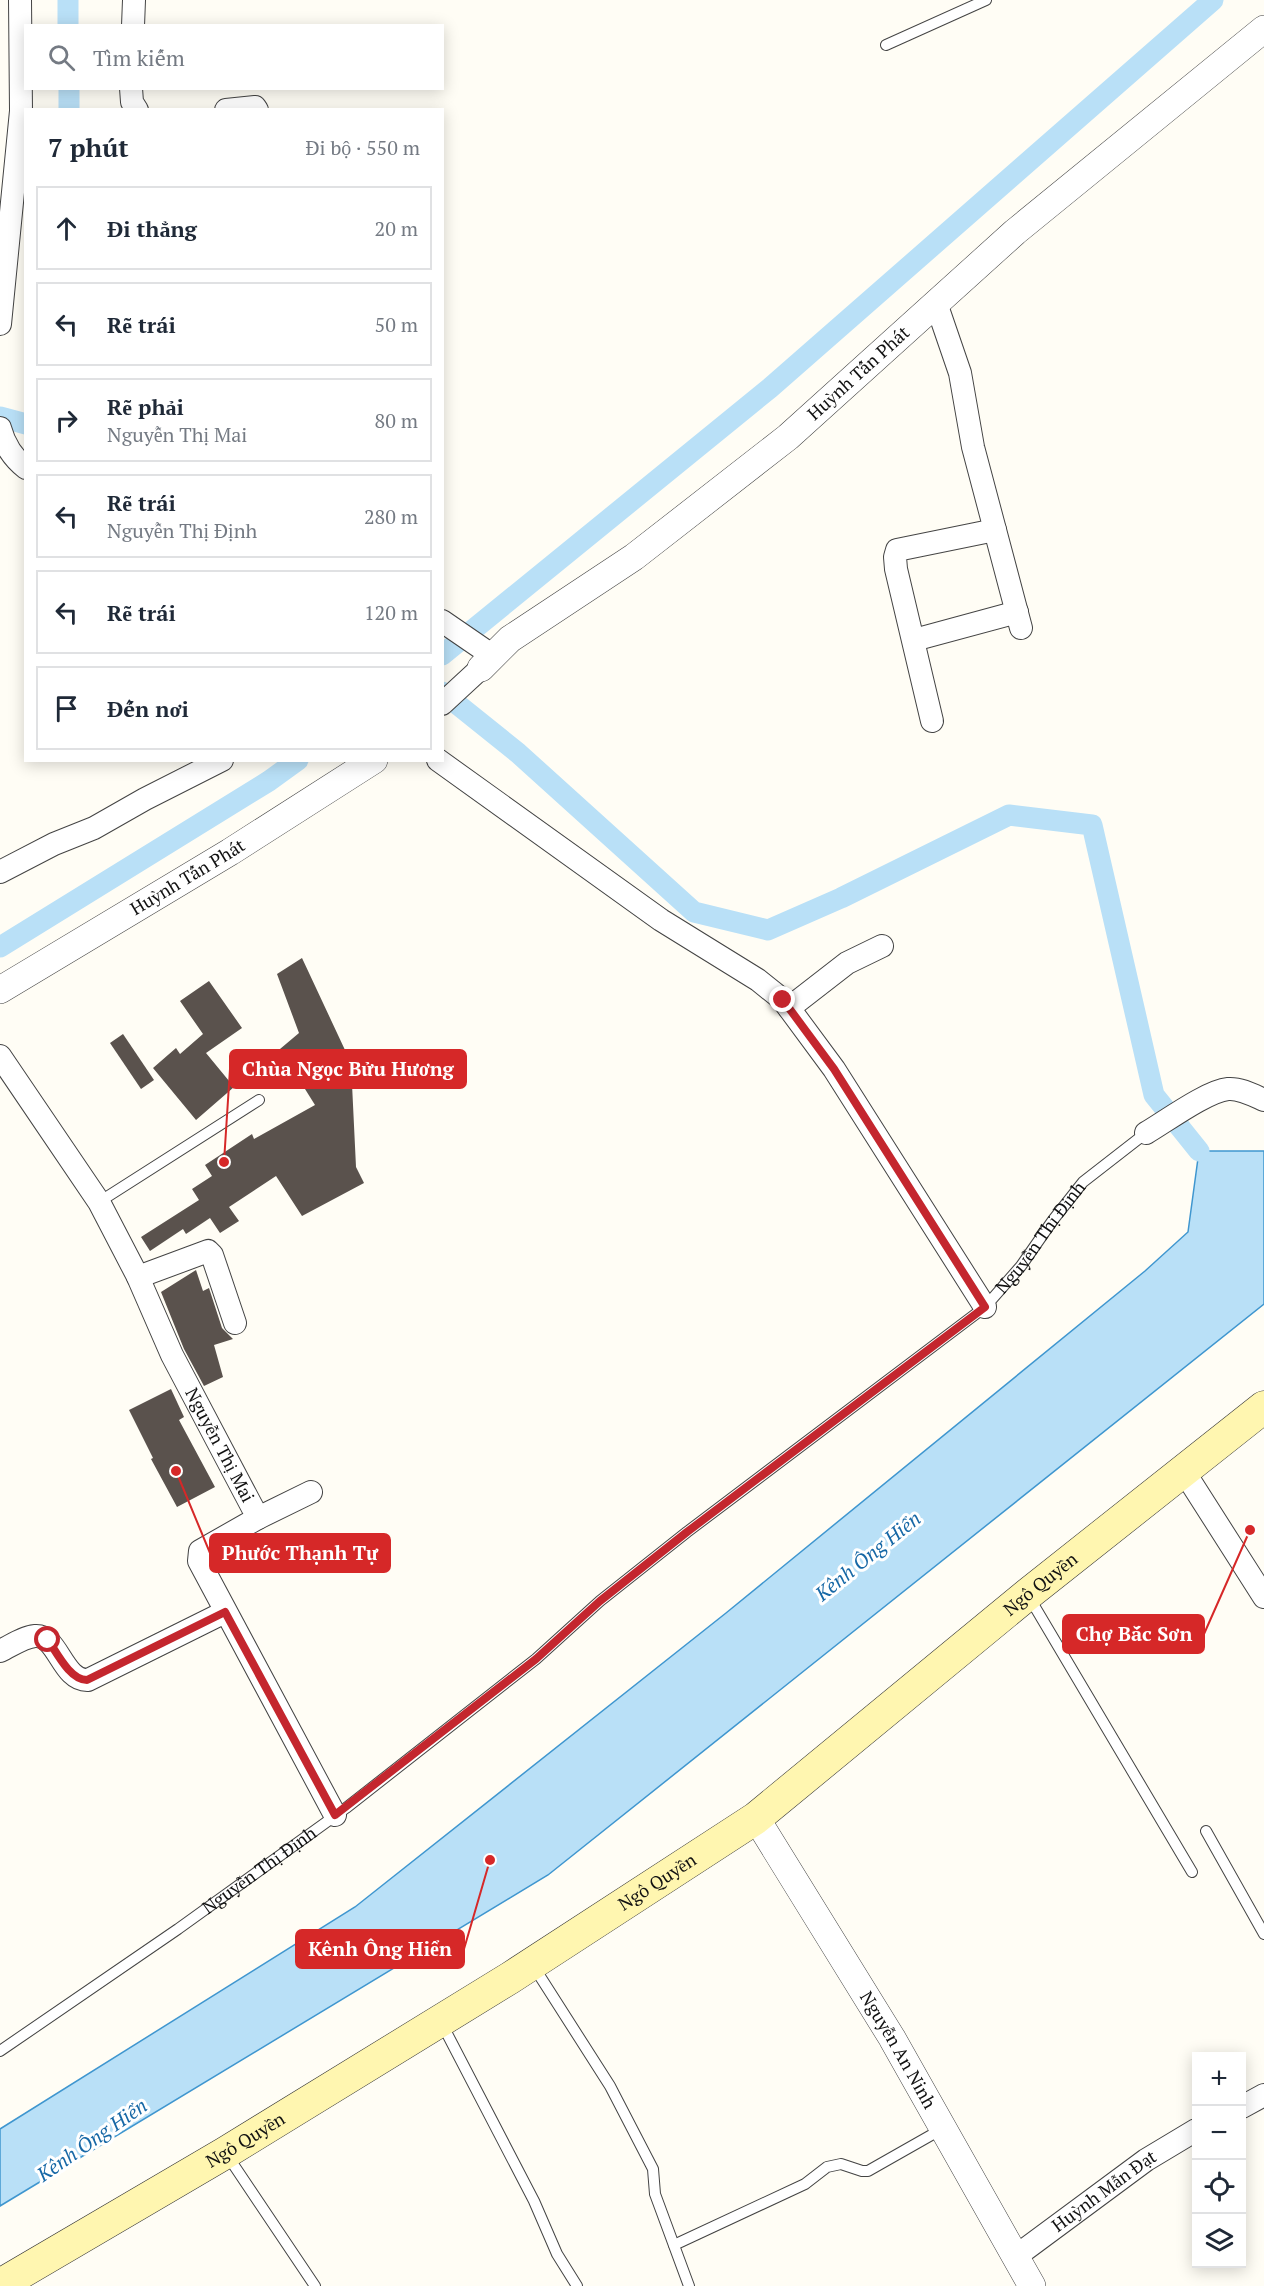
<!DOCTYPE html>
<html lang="vi">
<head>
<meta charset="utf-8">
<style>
	body { margin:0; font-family:"PT Serif",serif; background:#f6f6f7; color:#1f2937 }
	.controls { position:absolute; right:18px; bottom:18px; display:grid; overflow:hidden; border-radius:0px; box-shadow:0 3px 15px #0003 }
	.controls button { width:54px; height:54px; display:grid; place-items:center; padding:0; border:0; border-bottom:2px solid #e0e1e3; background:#fff; color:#1f2937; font:30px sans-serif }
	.stop { position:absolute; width:18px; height:18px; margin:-14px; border:4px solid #c4262e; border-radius:50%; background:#fff }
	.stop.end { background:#c4262e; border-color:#fff; box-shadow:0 2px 6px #0008 }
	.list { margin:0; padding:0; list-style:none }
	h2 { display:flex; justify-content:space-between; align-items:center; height:78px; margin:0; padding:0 24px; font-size:26px }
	h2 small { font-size:20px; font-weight:400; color:#747a83 }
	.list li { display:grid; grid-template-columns:39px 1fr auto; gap:18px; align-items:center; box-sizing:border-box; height:84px; margin:0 12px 12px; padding:0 12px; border:2px solid #e0e1e3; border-radius:0px }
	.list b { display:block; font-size:22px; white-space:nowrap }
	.list p { margin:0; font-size:20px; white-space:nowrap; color:#747a83 }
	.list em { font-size:20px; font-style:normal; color:#747a83 }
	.icon { flex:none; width:33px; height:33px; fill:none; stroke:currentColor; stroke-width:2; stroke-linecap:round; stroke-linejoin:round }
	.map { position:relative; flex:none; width:1264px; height:2286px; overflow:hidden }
	.search { position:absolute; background:#fff; box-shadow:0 3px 15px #0003; left:24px; top:24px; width:420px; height:66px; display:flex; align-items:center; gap:15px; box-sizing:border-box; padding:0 21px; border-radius:0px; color:#747a83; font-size:22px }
	.panel { position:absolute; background:#fff; box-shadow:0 3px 15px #0003; left:24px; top:108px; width:420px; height:654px; border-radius:0px }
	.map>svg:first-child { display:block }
	.water { fill:#b9e0f7; stroke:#3f96cf; stroke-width:1.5 }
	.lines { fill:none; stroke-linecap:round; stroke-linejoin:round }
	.canal { stroke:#b9e0f7; stroke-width:21 }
	.building { fill:#5a524d }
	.service-casing { stroke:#444; stroke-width:12 }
	.minor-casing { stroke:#444; stroke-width:24 }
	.tertiary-casing { stroke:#444; stroke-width:28 }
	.secondary-casing { stroke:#333; stroke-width:33 }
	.service { stroke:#fff; stroke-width:10 }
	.minor { stroke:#fff; stroke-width:22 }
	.tertiary { stroke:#fff; stroke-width:27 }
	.secondary { stroke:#fff6b0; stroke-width:32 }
	.route { stroke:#c4262e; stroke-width:8 }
	.labels { text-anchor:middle; stroke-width:6; stroke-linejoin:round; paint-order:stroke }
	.street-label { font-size:18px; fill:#111; stroke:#fff }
	.water-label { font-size:20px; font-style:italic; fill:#1768a6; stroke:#fff }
	.leader { fill:none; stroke:#d62828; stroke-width:2 }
	.callout-dot { fill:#d62828; stroke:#fff; stroke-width:2 }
	.callout { fill:#d62828; stroke:#d62828; stroke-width:2 }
	.callout-label { font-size:20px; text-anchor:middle; font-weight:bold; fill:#fff }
</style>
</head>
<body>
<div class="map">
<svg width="1264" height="2286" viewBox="0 0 1264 2286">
	<rect width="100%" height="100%" fill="#fffdf5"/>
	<path class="water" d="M 1199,1151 L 1264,1151 L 1264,1304 L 548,1875 L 0,2206 L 0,2129 L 355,1907 L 726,1613 L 1145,1271 L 1188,1232 Z"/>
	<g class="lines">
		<g class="canal">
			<path d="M 68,0 L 68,26"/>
			<path d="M 69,88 L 69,110"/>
			<path d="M 0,417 L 26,424"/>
			<path d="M 442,655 L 770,388 L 1213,0"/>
			<path d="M 442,692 L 518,753 L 694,912 L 768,930 L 841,898 L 1009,815 L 1092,825 L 1154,1095 L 1199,1151"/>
			<path d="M 0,947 L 269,781 L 298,760"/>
		</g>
	</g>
	<g class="building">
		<path d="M 302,958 L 352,1065 L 345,1073 L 352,1084 L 356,1167 L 364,1183 L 302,1216 L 276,1176 L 229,1207 L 239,1221 L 220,1233 L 210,1218 L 186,1234 L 183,1229 L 150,1251 L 141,1237 L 199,1200 L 192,1189 L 212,1176 L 205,1165 L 252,1134 L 254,1139 L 315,1105 L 280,1049 L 299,1033 L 277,974 Z"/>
		<path d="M 209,981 L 242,1028 L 206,1053 L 234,1087 L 196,1120 L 153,1068 L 176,1048 L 180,1054 L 203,1034 L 180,1001 Z"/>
		<path d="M 123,1034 L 154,1080 L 141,1089 L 110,1043 Z"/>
		<path d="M 196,1270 L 203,1291 L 209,1288 L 222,1328 L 233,1339 L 214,1345 L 223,1377 L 204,1386 L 184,1349 L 161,1292 Z"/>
		<path d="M 171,1389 L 184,1417 L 179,1420 L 215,1487 L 177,1507 L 151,1459 L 153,1458 L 129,1410 Z"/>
	</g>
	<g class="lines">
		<defs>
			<g id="service">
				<path d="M 886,45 L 986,0"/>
				<path d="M 99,1202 L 259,1100"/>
				<path d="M 1029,1597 L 1192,1872"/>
				<path d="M 1206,1831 L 1264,1934"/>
				<path d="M 534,1967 L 610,2086 L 653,2169 L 655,2194 L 689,2286"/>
				<path d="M 442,2024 L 534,2201 L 557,2254 L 577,2286"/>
				<path id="s1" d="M 0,2051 L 178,1929 L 346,1808 L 536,1659 L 600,1601 L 687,1532 L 985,1307 L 1021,1266 L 1053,1220 L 1083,1182 L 1146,1133"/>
				<path d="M 227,2155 L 315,2286"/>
				<path d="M 674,2245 L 805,2184 L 827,2167 L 841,2164 L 862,2171 L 868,2171 L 942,2129"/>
			</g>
			<g id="minor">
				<path d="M 133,26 L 134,0"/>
				<path d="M 131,88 L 132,102 L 137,110"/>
				<path d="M 226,110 L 255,107 L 257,110"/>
				<path d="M 936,303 L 960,373 L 973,447 L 1021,628"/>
				<path d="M 0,324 L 21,111 L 20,0"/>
				<path d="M 0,428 C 4,443 13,458 26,468"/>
				<path d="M 442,621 L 493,656"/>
				<path d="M 914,640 L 1017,612"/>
				<path d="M 442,704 L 481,668"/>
				<path d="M 932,721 L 896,569 L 895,557 L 897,550 L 995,530"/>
				<path d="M 438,760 L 661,920 L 758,980 L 783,1000 L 834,1069 L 985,1307"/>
				<path d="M 0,872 L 54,844 L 94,828 L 145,799 L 222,760"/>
				<path d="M 789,1008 L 847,963 L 882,946"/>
				<path id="s2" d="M 0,1056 L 99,1202 L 138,1277 L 172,1355 L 258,1518 L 200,1551 L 199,1561 L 335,1815"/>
				<path d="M 1146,1133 C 1165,1122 1207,1091 1228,1089 C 1240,1088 1253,1095 1264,1100"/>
				<path d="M 138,1277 L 208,1251 L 212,1255 L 235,1323"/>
				<path d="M 1183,1470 L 1264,1597"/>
				<path d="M 258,1518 L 311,1492"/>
				<path d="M 0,1651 C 11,1646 23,1637 35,1636 C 58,1634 62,1681 88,1680 L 225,1612"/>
				<path d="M 1242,2107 L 1264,2095"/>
				<path id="s3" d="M 1015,2257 L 1146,2160 L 1196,2130"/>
			</g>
			<g id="tertiary">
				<path id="s4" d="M 481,668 L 510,639 L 634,557 L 788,437 L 1015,232 L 1264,29"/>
				<path id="s5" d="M 0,990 L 230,852 L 374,760"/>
				<path id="s6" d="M 756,1818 L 892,2038 L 1032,2286"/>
			</g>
			<g id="secondary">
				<path id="s7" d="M 0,2285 L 225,2153 L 510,1978 L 756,1818 L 1028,1594 L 1264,1407"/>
			</g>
		</defs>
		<use href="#service" class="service-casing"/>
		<use href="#minor" class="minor-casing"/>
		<use href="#tertiary" class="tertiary-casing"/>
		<use href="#secondary" class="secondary-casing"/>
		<use href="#service" class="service"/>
		<use href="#minor" class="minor"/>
		<use href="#tertiary" class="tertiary"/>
		<use href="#secondary" class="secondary"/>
	</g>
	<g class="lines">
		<path class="route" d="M 48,1640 C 57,1653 70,1680 87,1680 L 225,1612 L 335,1815 L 536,1659 L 600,1601 L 687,1532 L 985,1307 L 834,1069 L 783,1000"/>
	</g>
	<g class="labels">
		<g class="street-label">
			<text dy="6" stroke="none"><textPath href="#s4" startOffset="480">Huỳnh Tấn Phát</textPath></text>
			<text dy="6" stroke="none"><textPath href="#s5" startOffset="219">Huỳnh Tấn Phát</textPath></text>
			<text dy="6" stroke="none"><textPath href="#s1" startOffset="1324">Nguyễn Thị Định</textPath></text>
			<text dy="6" stroke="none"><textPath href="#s2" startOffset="448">Nguyễn Thị Mai</textPath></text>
			<text dy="6" stroke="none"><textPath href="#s7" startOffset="1257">Ngô Quyền</textPath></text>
			<text dy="6" stroke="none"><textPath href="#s1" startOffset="316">Nguyễn Thị Định</textPath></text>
			<text dy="6" stroke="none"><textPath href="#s7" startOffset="771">Ngô Quyền</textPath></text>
			<text dy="6" stroke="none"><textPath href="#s6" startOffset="272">Nguyễn An Ninh</textPath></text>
			<text dy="6" stroke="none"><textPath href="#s7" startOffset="285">Ngô Quyền</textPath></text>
			<text dy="6" stroke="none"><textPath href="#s3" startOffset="111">Huỳnh Mẫn Đạt</textPath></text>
		</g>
		<g class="water-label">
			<text transform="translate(868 1556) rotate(-39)" y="7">Kênh Ông Hiển</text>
			<text transform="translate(92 2140) rotate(-35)" y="7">Kênh Ông Hiển</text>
		</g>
	</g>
	<path class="leader" d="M224 1162L230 1069M176 1471L210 1553M1250 1530L1204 1634M490 1860L464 1949"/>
	<g class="callout-dot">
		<circle cx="224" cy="1162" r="6"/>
		<circle cx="176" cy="1471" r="6"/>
		<circle cx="1250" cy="1530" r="6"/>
		<circle cx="490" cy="1860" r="6"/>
	</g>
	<g class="callout">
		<rect x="230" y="1050" width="236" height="38" rx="6"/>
		<rect x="210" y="1534" width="180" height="38" rx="6"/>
		<rect x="1063" y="1615" width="141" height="38" rx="6"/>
		<rect x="296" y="1930" width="168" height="38" rx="6"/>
	</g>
	<g class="callout-label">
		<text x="348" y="1076">Chùa Ngọc Bửu Hương</text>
		<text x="300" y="1560">Phước Thạnh Tự</text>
		<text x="1134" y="1641">Chợ Bắc Sơn</text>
		<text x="380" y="1956">Kênh Ông Hiển</text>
	</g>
</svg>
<div class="controls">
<button>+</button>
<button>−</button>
<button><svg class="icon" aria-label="locate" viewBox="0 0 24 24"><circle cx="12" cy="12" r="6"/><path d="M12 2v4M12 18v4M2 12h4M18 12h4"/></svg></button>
<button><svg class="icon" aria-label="layers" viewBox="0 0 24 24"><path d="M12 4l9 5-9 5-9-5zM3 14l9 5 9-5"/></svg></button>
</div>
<div class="stop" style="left:48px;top:1640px"></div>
<div class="stop end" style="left:783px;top:1000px"></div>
<div class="search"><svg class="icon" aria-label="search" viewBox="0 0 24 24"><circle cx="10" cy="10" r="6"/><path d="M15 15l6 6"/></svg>Tìm kiếm</div>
<section class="panel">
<h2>7 phút<small>Đi bộ · 550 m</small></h2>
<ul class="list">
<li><svg class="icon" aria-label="ahead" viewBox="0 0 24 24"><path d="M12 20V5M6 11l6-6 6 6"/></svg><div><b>Đi thẳng</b></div><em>20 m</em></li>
<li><svg class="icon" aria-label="left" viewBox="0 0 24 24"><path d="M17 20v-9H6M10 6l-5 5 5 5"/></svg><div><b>Rẽ trái</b></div><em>50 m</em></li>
<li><svg class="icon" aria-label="right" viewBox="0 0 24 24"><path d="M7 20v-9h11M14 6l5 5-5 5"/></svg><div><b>Rẽ phải</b><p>Nguyễn Thị Mai</p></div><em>80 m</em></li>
<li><svg class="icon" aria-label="left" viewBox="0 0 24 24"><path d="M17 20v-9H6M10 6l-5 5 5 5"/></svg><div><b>Rẽ trái</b><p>Nguyễn Thị Định</p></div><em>280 m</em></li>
<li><svg class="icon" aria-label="left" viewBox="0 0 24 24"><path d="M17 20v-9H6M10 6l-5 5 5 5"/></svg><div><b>Rẽ trái</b></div><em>120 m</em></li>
<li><svg class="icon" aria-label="arrive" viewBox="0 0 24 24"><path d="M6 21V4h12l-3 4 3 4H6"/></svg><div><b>Đến nơi</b></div></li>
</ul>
</section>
</div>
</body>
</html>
